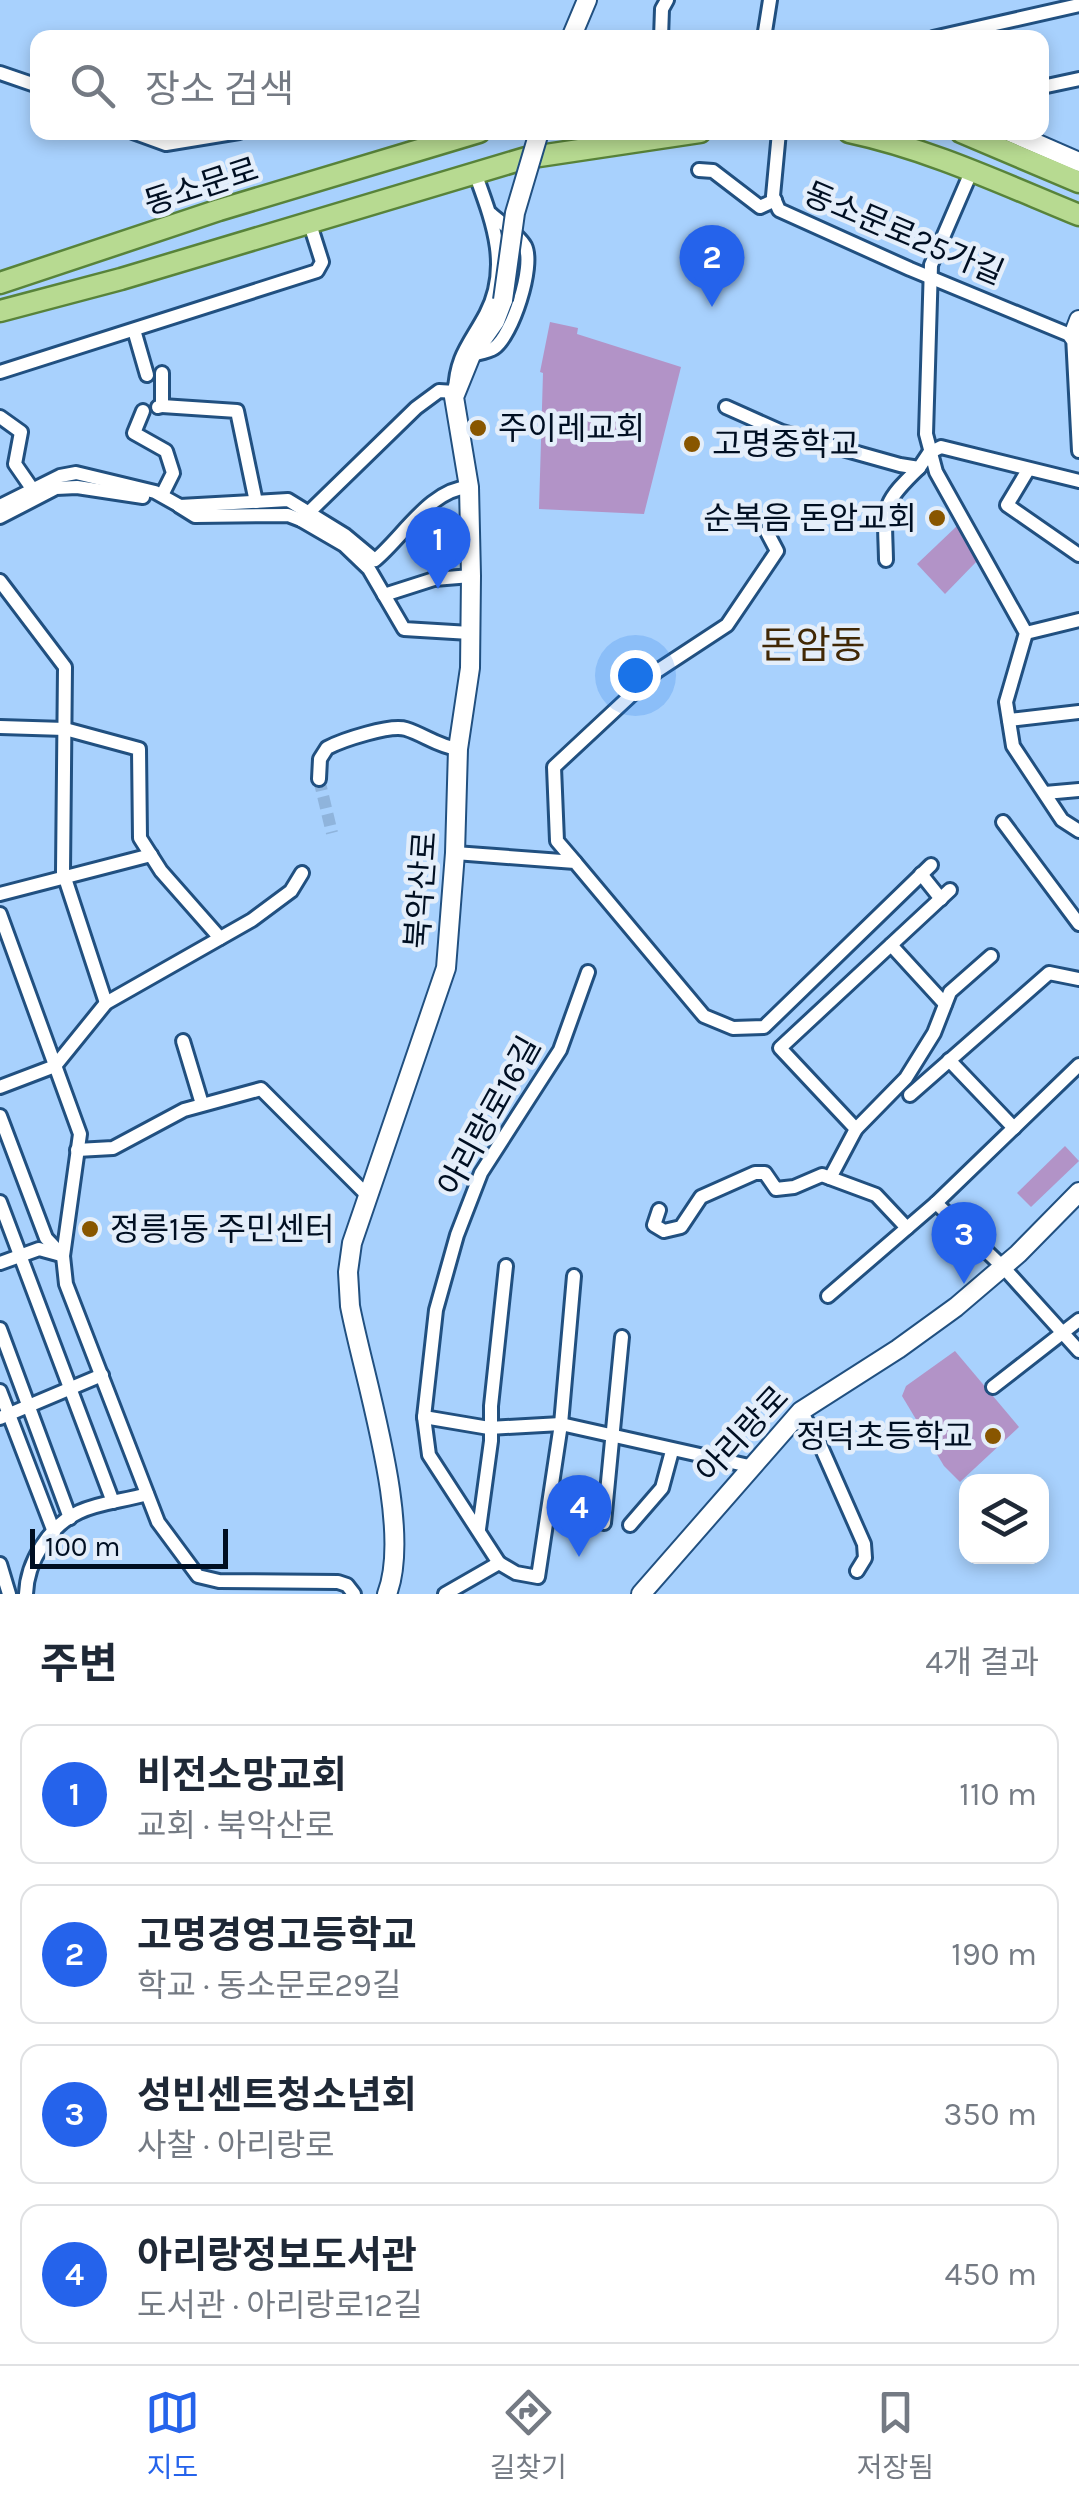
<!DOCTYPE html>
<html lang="ko">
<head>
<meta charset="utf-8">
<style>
	body { margin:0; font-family:Karla,"Noto Sans KR",sans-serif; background:#f2f2f3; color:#1f2937 }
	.controls { position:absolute; right:30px; bottom:30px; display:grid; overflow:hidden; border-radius:20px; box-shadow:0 5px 15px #0003 }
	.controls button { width:90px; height:90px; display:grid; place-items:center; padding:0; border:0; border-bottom:2px solid #e0e1e3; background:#fff; color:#1f2937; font:50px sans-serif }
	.scale { position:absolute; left:30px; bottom:25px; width:198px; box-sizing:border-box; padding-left:10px; border:5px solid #000f22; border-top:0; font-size:28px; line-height:35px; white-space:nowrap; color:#000f22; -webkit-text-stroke:8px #e4eefa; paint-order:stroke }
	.you { position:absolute; left:635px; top:675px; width:35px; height:35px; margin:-25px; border:8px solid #fff; border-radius:50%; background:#1a73e8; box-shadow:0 0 0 15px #1a73e833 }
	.badge { display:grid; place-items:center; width:65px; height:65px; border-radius:50%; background:#2563eb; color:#fff; font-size:32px; font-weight:700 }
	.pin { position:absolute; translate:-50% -82px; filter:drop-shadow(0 2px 5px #0008) }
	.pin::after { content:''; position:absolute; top:52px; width:35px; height:30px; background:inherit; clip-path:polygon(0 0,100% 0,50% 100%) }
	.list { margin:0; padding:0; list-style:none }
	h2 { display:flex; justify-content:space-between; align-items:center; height:130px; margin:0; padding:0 40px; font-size:42px }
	h2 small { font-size:32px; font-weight:400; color:#747a83 }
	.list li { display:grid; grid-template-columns:65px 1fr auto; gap:30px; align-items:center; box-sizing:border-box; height:140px; margin:0 20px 20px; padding:0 20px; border:2px solid #e0e1e3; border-radius:20px }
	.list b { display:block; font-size:38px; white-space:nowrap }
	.list p { margin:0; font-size:32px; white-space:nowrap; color:#747a83 }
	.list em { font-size:32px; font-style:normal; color:#747a83 }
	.icon { flex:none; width:55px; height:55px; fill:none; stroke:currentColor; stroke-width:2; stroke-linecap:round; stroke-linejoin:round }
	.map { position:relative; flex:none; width:1079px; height:1594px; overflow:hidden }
	.search { position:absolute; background:#fff; box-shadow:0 5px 15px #0003; left:30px; right:30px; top:30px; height:110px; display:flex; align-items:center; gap:25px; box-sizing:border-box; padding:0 35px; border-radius:20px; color:#747a83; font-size:38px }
	.sheet { height:770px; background:#fff }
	nav { display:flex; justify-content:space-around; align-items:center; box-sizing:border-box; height:140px; border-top:2px solid #e0e1e3; background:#fff; font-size:28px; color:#747a83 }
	nav a { display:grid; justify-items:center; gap:5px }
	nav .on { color:#2563eb }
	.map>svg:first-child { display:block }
	.green { fill:#b293c7 }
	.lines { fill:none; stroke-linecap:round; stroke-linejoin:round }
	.minor-tunnel { stroke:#8fb4dc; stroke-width:12; stroke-dasharray:12 6; stroke-linecap:butt }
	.minor-casing { stroke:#215080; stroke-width:18 }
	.tertiary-casing { stroke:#215080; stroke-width:22 }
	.secondary-casing { stroke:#215080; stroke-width:22 }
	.primary-casing { stroke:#58833a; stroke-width:25 }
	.minor { stroke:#fff; stroke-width:12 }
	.tertiary { stroke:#fff; stroke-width:18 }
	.secondary { stroke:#fff; stroke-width:18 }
	.primary { stroke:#b7da91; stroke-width:20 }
	.tertiary-bridge-casing { stroke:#215080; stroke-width:22; stroke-linecap:butt }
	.tertiary-bridge { stroke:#fff; stroke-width:18 }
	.poi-dot { fill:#885600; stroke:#e4eefa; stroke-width:4 }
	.labels { text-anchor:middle; stroke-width:9; stroke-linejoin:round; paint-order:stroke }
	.street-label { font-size:32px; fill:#000f22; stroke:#e4eefa }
	.poi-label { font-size:32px; fill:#000f22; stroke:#e4eefa; text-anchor:start }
	.quarter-label { font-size:38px; fill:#412805; stroke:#e4eefa }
</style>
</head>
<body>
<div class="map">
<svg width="1079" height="1594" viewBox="0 0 1079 1594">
	<rect width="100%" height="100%" fill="#a8d1fd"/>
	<g class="green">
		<path d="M 550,322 L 578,328 L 577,334 L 681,367 L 644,514 L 539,509 L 543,373 L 540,372 Z"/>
		<path d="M 958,525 L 979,559 L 945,594 L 917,564 Z"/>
		<path d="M 1065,1146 L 1079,1161 L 1031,1207 L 1017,1193 Z"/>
		<path d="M 955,1351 L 1019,1427 L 960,1482 L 944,1466 L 902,1396 L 906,1386 Z"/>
	</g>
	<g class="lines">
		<path class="minor-tunnel" d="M 319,779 L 332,833"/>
		<defs>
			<g id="minor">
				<path d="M 661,38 L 662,9 L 667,0"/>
				<path d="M 764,38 L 770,0"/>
				<path d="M 933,38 L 1079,5"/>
				<path d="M 0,73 L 38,86"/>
				<path d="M 1042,87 L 1079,79"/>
				<path d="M 133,132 L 166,144 L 239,132"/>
				<path d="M 779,132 L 773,196 L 779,210 L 910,269 L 1077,338"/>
				<path d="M 699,170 L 713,171 L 760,207 L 775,200"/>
				<path d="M 972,170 L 931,265 L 926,434 L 936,472 L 1026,633 L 1006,702 L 1013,746 L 1062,820 L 1079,831"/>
				<path d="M 134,330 L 147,375"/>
				<path d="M 1073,336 L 1079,451"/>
				<path d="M 471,355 C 478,353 488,352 494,348 C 512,336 535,266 525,246 C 518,234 501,223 491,214"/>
				<path d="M 0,372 L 317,271 L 322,262 L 309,221"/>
				<path d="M 162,406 L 237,411 L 256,502"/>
				<path d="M 158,407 L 162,406 L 162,373"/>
				<path d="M 726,407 L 782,432 L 900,465 L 919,468 L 929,453 L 941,447 L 1079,481"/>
				<path d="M 143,411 L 134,433 L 166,451 L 173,473 L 162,495"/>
				<path d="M 0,417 L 21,432 L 15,464 L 33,490"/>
				<path d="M 1028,470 L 1007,505 L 1079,555"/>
				<path d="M 0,506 L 60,476 L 76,473 L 155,492 L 180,506 L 288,500 L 345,535 L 375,560 C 403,537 430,489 469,487"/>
				<path d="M 179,506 L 195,516 L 288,515 L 301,520 L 344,545 L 369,569 L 404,629 L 470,633"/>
				<path d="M 0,517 L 56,488 L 77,487 L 143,497"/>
				<path d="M 301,520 L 416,408 L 439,391 L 455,392 C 456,356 470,344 486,314 C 511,266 492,220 475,173"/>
				<path d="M 886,560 C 885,508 879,506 919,468"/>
				<path d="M 0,581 L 65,667 L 63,872 L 106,1003"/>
				<path d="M 384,595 L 434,579 L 471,576"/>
				<path d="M 1026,633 L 1079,620"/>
				<path d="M 1009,720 L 1079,712"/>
				<path d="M 0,727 L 65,729 L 139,749 L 140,838 L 161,871 L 220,938"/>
				<path d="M 319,779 L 320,759 L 327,748 C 342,740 391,724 406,729 C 425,735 437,746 458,749"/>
				<path d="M 1045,793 L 1079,790"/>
				<path d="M 1003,822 L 1079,924"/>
				<path d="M 455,853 L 575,862 L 704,1016 L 733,1028 L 764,1027 L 931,865"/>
				<path d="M 575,862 L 557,841 L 554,767 L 657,671 L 727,625 L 777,551 L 767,532"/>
				<path d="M 921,874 L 941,899"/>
				<path d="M 0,894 L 151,855"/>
				<path d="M 0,914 L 80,1134 L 63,1256 L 66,1284 L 158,1522 L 198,1576 L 219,1581 L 338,1582 L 347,1585 L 354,1594"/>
				<path d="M 891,945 L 945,1004"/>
				<path d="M 183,1041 L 202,1104"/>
				<path d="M 949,1060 L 1014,1128"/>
				<path d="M 0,1087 L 55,1066 L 106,1003 L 252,920 L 291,891 L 302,873"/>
				<path d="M 910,1095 L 1049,973 L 1079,979"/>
				<path d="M 0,1116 L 46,1238 L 63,1256"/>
				<path d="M 856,1129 L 780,1048 L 950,890"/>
				<path d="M 77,1150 L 113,1148 L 184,1110 L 261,1089 L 368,1196"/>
				<path d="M 830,1178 L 856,1129 L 906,1078 L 934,1033 L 950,992 L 991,956"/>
				<path d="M 0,1202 L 113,1502"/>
				<path d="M 936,1203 L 1004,1268 L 1079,1351"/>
				<path d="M 659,1210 L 654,1225 L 664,1231 L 681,1227 L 701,1197 L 755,1173 L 765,1173 L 776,1189 L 794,1187 L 822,1175 L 876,1195 L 907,1228"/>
				<path d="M 0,1263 L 39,1249 L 61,1255"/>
				<path d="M 828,1296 L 936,1203 L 1079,1065"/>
				<path d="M 0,1329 L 70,1518"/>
				<path d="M 993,1387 L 1079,1320"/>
				<path d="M 0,1391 L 54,1532"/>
				<path d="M 801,1411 L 822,1449 L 864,1544 L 865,1558 L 857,1571"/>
				<path d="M 424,1417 L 489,1428 L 561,1424 L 749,1466"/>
				<path d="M 0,1418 L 102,1375"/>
				<path d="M 604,1523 L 622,1337"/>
				<path d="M 630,1525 L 662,1488 L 672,1451"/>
				<path d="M 479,1529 L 491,1441 L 491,1406 L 506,1266"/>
				<path d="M 499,1563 L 516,1573 L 538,1577 L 561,1424 L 574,1276"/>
				<path d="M 0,1564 L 9,1594"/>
				<path d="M 26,1594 C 27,1562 49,1526 79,1512 C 100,1502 124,1501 147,1494"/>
				<path d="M 445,1594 L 499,1563 L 429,1455 L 424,1417 L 436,1310 L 457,1235 L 481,1173 L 560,1050 L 588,972"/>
			</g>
			<g id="tertiary">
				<path d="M 571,38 L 587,0"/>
				<path d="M 1010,132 L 1079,162"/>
				<path d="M 1073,336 L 1079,320"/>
				<path d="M 387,1594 C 413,1527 364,1379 350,1306 L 348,1272 L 352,1243 L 446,968 L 455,853 L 458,749 L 470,668 L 471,576 L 469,487 L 454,397 L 471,355 L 495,321 L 503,300"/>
			</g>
			<path id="secondary" d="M 641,1594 L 801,1411 L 898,1349 L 956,1307 L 1018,1254 L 1079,1192"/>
			<g id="primary">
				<path d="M 849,132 C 929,149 1003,184 1079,215"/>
				<path d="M 961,132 L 1079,182"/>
				<path d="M 0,283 L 219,210 L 479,132"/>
				<path d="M 0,311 L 121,279 L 526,158 L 700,132"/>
			</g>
		</defs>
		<use href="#minor" class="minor-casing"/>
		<use href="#tertiary" class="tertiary-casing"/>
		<use href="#secondary" class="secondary-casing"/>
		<use href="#primary" class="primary-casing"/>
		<use href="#minor" class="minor"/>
		<use href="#tertiary" class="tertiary"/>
		<use href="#secondary" class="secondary"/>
		<use href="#primary" class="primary"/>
		<defs>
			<path id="tertiary-bridge" d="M 503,300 L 515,213 L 539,132"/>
		</defs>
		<use href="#tertiary-bridge" class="tertiary-bridge-casing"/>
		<use href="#tertiary-bridge" class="tertiary-bridge"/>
	</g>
	<g class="poi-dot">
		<circle cx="478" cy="428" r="10"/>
		<circle cx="692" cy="444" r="10"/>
		<circle cx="937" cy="518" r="10"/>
		<circle cx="90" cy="1229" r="10"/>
		<circle cx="993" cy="1436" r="10"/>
	</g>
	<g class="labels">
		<g class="street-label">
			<text transform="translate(201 186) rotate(-18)" y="11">동소문로</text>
			<text transform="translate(904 233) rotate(23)" y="11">동소문로25가길</text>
			<text transform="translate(421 890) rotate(-86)" y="11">북악산로</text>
			<text transform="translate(489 1116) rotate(-61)" y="11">아리랑로16길</text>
			<text transform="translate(742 1434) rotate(-47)" y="11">아리랑로</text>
		</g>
		<g class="poi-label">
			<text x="498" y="439">주이레교회</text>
			<text x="712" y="455">고명중학교</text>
			<text x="917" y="529" text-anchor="end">순복음 돈암교회</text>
			<text x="110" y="1240">정릉1동 주민센터</text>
			<text x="973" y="1447" text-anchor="end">정덕초등학교</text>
		</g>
		<g class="quarter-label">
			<text x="813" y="658">돈암동</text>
		</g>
	</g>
</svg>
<div class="controls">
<button><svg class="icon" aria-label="layers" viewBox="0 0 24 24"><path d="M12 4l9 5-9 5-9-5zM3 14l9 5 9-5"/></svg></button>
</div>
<div class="scale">100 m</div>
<div class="you"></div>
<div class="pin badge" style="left:438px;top:589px">1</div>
<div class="pin badge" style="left:712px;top:307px">2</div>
<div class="pin badge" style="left:964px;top:1284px">3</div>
<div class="pin badge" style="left:579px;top:1557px">4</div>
<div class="search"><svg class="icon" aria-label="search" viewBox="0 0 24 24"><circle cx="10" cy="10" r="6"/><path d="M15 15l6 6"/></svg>장소 검색</div>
</div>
<section class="sheet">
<h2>주변<small>4개 결과</small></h2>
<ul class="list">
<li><span class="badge">1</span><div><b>비전소망교회</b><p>교회 · 북악산로</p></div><em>110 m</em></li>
<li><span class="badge">2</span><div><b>고명경영고등학교</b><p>학교 · 동소문로29길</p></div><em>190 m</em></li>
<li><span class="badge">3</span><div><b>성빈센트청소년회</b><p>사찰 · 아리랑로</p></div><em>350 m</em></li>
<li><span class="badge">4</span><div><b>아리랑정보도서관</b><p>도서관 · 아리랑로12길</p></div><em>450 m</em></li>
</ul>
</section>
<nav>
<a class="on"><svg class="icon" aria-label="map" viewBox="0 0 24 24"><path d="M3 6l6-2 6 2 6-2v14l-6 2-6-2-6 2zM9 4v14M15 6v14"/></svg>지도</a>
<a><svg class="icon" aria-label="directions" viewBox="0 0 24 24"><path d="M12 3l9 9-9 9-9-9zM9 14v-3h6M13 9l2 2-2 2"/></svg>길찾기</a>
<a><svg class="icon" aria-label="saved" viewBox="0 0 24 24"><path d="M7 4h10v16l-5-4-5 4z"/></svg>저장됨</a>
</nav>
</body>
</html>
